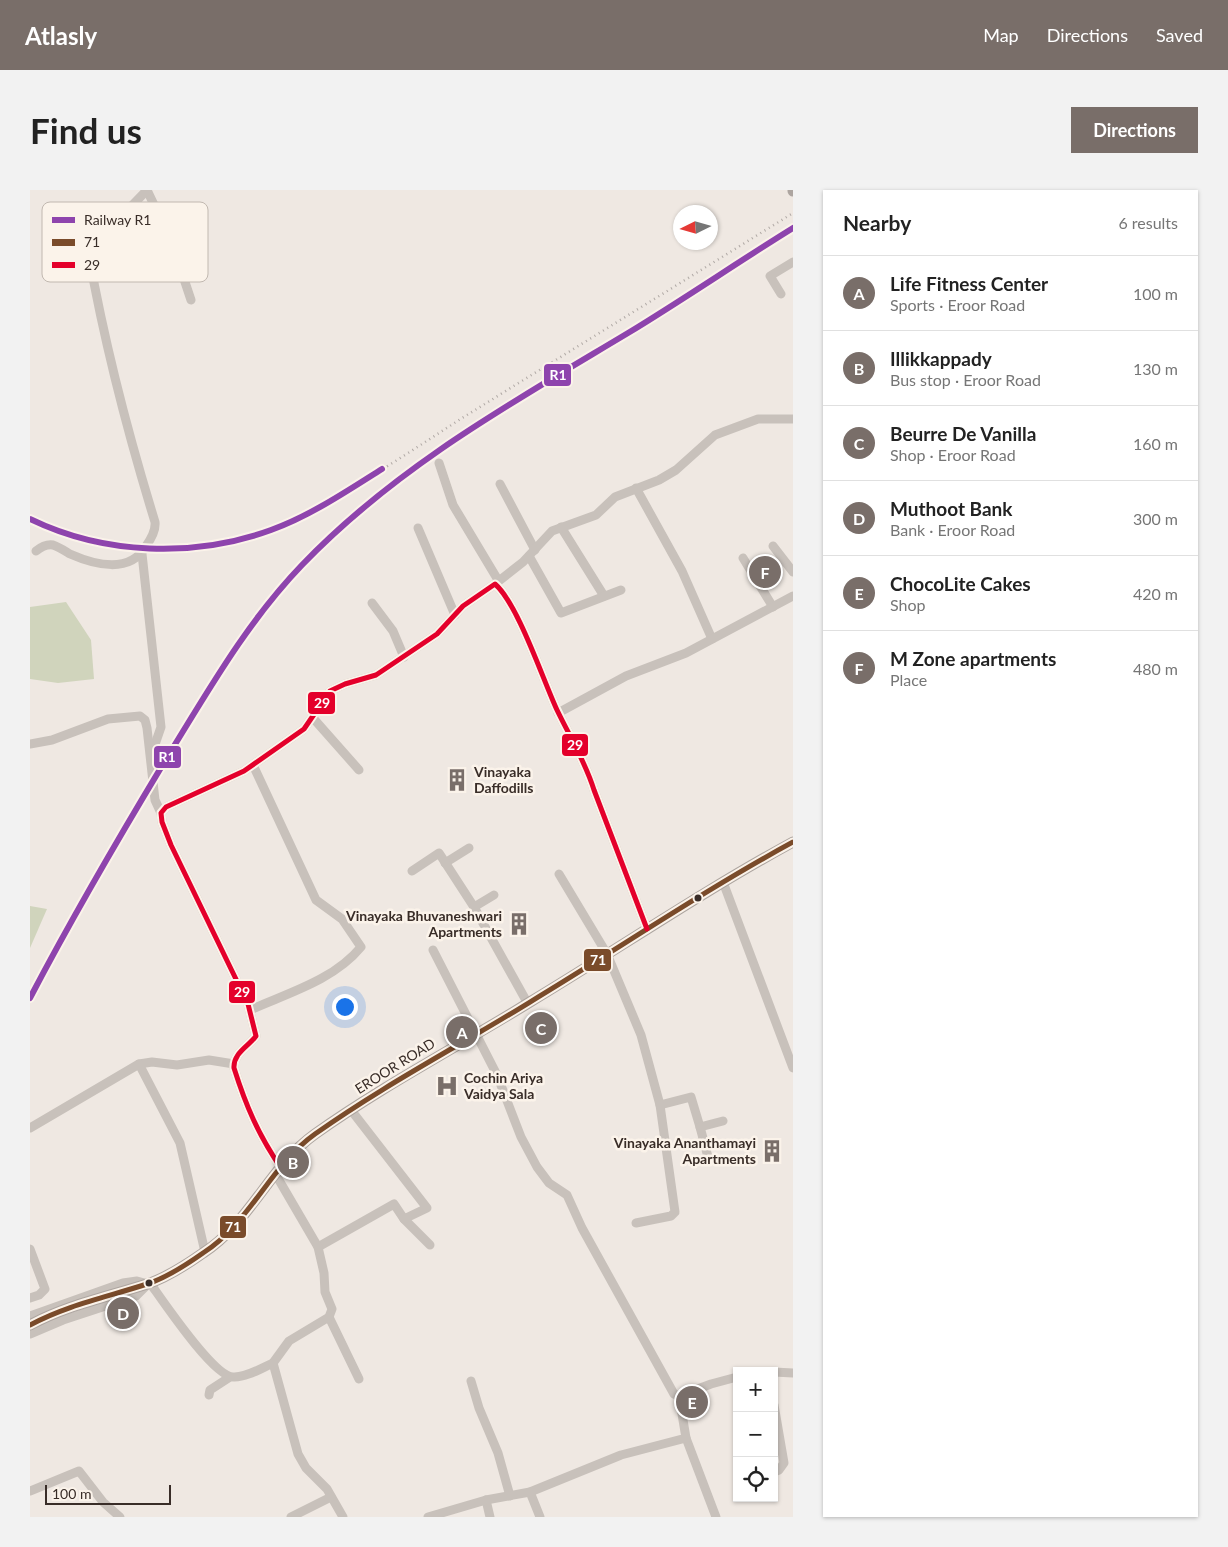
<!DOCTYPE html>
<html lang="en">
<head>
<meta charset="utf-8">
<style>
	body { margin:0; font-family:Lato,sans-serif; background:#f2f2f2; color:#222 }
	.controls { position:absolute; right:15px; bottom:15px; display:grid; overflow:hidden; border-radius:0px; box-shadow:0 1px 4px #0004 }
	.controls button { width:45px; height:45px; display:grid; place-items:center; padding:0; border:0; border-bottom:1px solid #e0e0e0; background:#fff; color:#222; font:25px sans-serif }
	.compass { position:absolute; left:643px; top:15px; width:45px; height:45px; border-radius:50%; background:#fff; box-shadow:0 1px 4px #0004; rotate:265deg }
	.scale { position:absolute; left:15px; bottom:12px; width:126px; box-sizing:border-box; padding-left:5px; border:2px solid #392d28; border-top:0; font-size:14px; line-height:18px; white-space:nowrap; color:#392d28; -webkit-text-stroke:4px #fbf3ea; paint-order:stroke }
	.you { position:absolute; left:314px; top:816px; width:18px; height:18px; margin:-12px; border:4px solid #fff; border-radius:50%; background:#1a73e8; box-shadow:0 0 0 8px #1a73e833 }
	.badge { display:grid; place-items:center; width:32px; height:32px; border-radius:50%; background:#796e69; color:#fff; font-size:16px; font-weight:700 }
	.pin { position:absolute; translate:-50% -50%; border:2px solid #fff; box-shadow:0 1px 5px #0006 }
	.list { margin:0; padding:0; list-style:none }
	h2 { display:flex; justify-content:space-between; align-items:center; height:65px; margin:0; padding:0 20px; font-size:21px }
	h2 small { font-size:16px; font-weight:400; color:#767676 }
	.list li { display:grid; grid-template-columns:32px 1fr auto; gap:15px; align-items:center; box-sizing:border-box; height:75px; padding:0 20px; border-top:1px solid #e0e0e0 }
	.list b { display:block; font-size:19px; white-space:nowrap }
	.list p { margin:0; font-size:16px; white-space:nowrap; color:#767676 }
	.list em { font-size:16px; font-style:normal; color:#767676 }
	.icon { flex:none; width:28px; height:28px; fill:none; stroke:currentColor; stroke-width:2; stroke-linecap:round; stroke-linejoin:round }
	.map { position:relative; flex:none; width:763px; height:1327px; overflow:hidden; border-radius:0px }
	header { display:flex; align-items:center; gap:30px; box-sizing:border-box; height:70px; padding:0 25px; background:#796e69; color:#fff }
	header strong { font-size:24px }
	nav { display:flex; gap:28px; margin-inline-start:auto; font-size:18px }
	.intro { display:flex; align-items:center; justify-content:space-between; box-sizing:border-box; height:120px; padding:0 30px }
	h1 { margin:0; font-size:35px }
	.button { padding:12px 22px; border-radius:0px; background:#796e69; color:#fff; font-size:18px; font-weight:700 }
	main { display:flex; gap:30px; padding:0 30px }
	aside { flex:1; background:#fff; border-radius:0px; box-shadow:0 1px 4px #0004 }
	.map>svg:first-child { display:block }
	.green { fill:#d0d4bc }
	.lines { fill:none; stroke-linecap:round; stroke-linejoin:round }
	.minor { stroke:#c8c1bb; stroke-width:9 }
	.major { stroke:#ada5a0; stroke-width:11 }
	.rail { stroke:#b0a9a5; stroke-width:2.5; stroke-dasharray:1 4; stroke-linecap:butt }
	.bus-1-casing { stroke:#fbf3ea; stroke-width:9 }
	.bus-2-casing { stroke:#fbf3ea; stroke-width:9 }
	.bus-1 { stroke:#7a4b2a; stroke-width:5 }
	.bus-2 { stroke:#e4002b; stroke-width:5 }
	.rail-1-casing { stroke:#fbf3ea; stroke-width:10 }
	.rail-1 { stroke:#8e44ad; stroke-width:6 }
	.bus-dot { fill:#392d28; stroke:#fbf3ea; stroke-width:2 }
	.labels { text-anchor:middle; stroke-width:5; stroke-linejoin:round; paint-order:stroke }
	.poi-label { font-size:14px; font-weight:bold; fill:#392d28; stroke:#fbf3ea; text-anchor:start }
	.street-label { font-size:14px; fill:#392d28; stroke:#fbf3ea }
	.key { fill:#fbf3ea; stroke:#c1b8b0; stroke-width:1 }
	.key-label { font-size:14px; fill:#392d28 }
	.line-badge { stroke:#fbf3ea; stroke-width:2 }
	.badge-label { font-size:14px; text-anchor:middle; font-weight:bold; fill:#fff }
</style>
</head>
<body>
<header>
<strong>Atlasly</strong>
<nav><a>Map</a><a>Directions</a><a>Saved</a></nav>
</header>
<div class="intro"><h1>Find us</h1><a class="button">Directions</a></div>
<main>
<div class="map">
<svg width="763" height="1327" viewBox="0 0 763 1327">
	<rect width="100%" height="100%" fill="#efe8e2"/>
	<g class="green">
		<path d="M 36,412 L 61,450 L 64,489 L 28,493 L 0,489 L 0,417 Z"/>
		<path d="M 0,716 L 17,719 L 0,758 Z"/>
	</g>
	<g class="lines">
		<g class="minor">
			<path d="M 117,0 L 142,53 L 161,110"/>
			<path d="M 751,104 L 740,86 L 763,72"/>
			<path d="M 409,273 L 423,315 L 468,390"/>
			<path d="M 470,294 L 505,360"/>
			<path d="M 606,298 L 652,381 L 682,449"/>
			<path d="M 531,337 L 574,406"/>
			<path d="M 388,338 L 425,425"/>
			<path d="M 743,356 L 763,382"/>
			<path d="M 6,361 C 11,357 17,354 23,355 C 29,357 35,361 40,364 C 65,375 100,384 116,356 C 121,349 126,341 125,332 C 98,244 75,156 59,66 L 60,59 L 117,0"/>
			<path d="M 112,364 L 131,537 L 121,566"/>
			<path d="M 499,366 L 531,423 L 591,400"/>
			<path d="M 713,368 L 743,417"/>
			<path d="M 465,394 L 493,372 L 522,341 L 566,325 L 585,307 L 629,290 L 646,280 L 685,245 L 728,229 L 763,229"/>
			<path d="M 342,413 L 363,441 L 374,467"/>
			<path d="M 528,523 L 596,486 L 656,463 L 763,406"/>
			<path d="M 283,528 L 329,580"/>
			<path d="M 0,554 L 22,550 L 78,529 L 110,526 L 115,530 L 117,538 L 125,610 L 131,623"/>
			<path d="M 415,673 L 439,658"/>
			<path d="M 382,681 L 409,663 L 444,717 L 498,814"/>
			<path d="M 529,684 L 577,764 L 611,845 L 630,915 L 661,907 L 670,937 L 693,931"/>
			<path d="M 693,692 L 763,878"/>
			<path d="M 444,717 L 464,705"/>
			<path d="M 403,760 L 467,885 L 491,947 L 507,977 L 519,993 L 537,1005 L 552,1038 L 644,1204 L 649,1206 L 681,1194 L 707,1187"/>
			<path d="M 220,820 C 258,803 304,790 331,757 L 312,729 L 286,710 L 223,575"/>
			<path d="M 109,874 L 122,872 L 147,875 L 179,870 L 204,874"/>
			<path d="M 670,937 L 678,967"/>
			<path d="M 0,938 L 109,874 L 150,953 L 175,1062"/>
			<path d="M 251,978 C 228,944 216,916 204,878 C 203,863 219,856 226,846 L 218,814 L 141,655 L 132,632 L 131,623 L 136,617 L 214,581 L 274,539 L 300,501 L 315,494 L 346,485 L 407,444 L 433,416 L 465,394 C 488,414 513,490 527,520 C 540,547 555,571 564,600 L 617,739"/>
			<path d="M 374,1029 L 400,1055"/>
			<path d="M 606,1033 L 641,1026 L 645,1022 L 630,915"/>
			<path d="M 288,1057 L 364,1014 L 374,1029 L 397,1018 L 321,920"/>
			<path d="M 0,1059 L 15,1099 L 9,1105 L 0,1108"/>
			<path d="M 120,1093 C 133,1111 183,1186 203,1187 C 215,1188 232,1178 243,1173 L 268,1264 L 276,1278 L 297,1299 L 313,1327"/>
			<path d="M 0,1126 L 93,1093 L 107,1091 L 118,1094 L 106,1106 L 33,1130 L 0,1144"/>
			<path d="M 299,1127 L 329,1189"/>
			<path d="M 243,1173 L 259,1151 L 299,1127 L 302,1119 L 295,1102 L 294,1083 L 288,1057 L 246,985"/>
			<path d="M 744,1182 L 763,1183"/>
			<path d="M 441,1191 L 449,1218 L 468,1263 L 480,1306"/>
			<path d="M 179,1205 L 180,1200 L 200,1187"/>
			<path d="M 744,1215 L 754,1273 L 749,1280 L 744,1282"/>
			<path d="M 656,1248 L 686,1327"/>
			<path d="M 0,1301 L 49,1281 L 73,1312 L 90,1327"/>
			<path d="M 500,1302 L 510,1327"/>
			<path d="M 456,1310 L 460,1327"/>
			<path d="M 261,1327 L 301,1307"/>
			<path d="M 398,1327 L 456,1310 L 500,1302 L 591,1265 L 656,1248 L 649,1206"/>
		</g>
		<g class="major">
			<path d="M 763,0 L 763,1"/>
			<path d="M 0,1135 C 37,1115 77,1107 117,1094 C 136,1088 156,1075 173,1063 C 220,1033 240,976 285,944 C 354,895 429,856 500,812 C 588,759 673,701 763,652"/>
		</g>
		<g class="rail">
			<path d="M 0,329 C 77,366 158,366 239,341 C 260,334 279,322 297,312 C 342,287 386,258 429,230 C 540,161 652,92 763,23"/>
			<path d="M 0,808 C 44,724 92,642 141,561 C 181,496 219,430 272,375 C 366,277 483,212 598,143 C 654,109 708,72 763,38"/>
		</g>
		<defs>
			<path id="bus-1" d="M 0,1135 C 37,1115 77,1107 117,1094 C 136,1088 156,1075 173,1063 C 220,1033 240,976 285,944 C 354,895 429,856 500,812 C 588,759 673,701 763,652"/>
			<path id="bus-2" d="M 251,978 C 228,944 216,916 204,878 C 203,863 219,856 226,846 L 218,814 L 141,655 L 132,632 L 131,623 L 136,617 L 214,581 L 274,539 L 300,501 L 315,494 L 346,485 L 407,444 L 433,416 L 465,394 C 488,414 513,490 527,520 C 540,547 555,571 564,600 L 617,739"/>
		</defs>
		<use href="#bus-1" class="bus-1-casing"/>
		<use href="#bus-2" class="bus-2-casing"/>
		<use href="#bus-1" class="bus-1"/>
		<use href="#bus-2" class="bus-2"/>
		<defs>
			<g id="rail-1">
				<path d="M 0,329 C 74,365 164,368 241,340 C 280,326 317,301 352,279"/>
				<path d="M 0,808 C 44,724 92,642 141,561 C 181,496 219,430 272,375 C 366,277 483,212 598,143 C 654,109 708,72 763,38"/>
			</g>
		</defs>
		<use href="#rail-1" class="rail-1-casing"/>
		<use href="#rail-1" class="rail-1"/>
	</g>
	<defs>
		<symbol id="building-bare" viewBox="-9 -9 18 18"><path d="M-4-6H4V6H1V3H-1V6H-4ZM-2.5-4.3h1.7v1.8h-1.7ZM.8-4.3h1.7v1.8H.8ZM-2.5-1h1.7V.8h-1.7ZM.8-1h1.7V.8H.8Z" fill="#796e69" stroke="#fbf3ea" stroke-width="2.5" paint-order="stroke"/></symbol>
		<symbol id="hospital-bare" viewBox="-9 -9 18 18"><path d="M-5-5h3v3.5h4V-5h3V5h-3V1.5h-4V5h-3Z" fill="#796e69" stroke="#fbf3ea" stroke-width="2.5" paint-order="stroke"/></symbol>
	</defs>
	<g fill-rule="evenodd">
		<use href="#building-bare" x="411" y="574" width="32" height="32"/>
		<use href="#building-bare" x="473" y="718" width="32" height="32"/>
		<use href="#hospital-bare" x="401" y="880" width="32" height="32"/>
		<use href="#building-bare" x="726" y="945" width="32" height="32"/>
	</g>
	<g class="bus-dot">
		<circle cx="668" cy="708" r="4.5"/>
		<circle cx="119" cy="1093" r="4.5"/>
	</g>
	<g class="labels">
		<g class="poi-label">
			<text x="444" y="587">Vinayaka<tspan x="444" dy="16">Daffodills</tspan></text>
			<text x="472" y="731" text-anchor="end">Vinayaka Bhuvaneshwari<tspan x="472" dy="16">Apartments</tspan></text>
			<text x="434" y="893">Cochin Ariya<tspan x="434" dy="16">Vaidya Sala</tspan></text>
			<text x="726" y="958" text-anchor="end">Vinayaka Ananthamayi<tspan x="726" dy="16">Apartments</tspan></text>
		</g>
		<g class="street-label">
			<text transform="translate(365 876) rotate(-32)" y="5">EROOR ROAD</text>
		</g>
	</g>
	<rect x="12" y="12" width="166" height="80" rx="8" class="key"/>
	<rect x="22" y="27" width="23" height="6" fill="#8e44ad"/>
	<rect x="22" y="49" width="23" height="7" fill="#7a4b2a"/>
	<rect x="22" y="72" width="23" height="6" fill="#e4002b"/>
	<g class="key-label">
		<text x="54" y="35">Railway R1</text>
		<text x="54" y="57">71</text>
		<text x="54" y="80">29</text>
	</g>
	<g class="line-badge">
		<rect x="513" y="173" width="29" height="24" rx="5" fill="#8e44ad"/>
		<rect x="277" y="501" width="29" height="24" rx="5" fill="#e4002b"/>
		<rect x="531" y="543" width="28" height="24" rx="5" fill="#e4002b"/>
		<rect x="123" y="555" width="29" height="24" rx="5" fill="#8e44ad"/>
		<rect x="553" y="758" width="29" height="24" rx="5" fill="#7a4b2a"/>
		<rect x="198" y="790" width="28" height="24" rx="5" fill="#e4002b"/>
		<rect x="189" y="1025" width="28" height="24" rx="5" fill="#7a4b2a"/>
	</g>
	<g class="badge-label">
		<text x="528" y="190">R1</text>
		<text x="292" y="518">29</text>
		<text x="545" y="560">29</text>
		<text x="137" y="572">R1</text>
		<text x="568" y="775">71</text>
		<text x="212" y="807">29</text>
		<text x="203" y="1042">71</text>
	</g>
</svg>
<div class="controls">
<button>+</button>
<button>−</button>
<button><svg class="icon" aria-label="locate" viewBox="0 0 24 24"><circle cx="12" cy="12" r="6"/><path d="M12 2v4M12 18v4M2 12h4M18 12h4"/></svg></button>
</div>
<svg class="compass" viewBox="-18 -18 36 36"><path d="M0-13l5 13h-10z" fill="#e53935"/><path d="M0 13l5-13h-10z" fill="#767676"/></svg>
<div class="scale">100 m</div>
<div class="you"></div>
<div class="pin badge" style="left:432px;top:842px">A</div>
<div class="pin badge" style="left:263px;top:972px">B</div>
<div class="pin badge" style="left:511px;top:838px">C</div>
<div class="pin badge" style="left:93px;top:1123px">D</div>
<div class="pin badge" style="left:662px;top:1212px">E</div>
<div class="pin badge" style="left:735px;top:382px">F</div>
</div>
<aside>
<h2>Nearby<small>6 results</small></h2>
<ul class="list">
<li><span class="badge">A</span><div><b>Life Fitness Center</b><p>Sports · Eroor Road</p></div><em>100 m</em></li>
<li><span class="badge">B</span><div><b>Illikkappady</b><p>Bus stop · Eroor Road</p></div><em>130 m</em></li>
<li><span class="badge">C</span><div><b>Beurre De Vanilla</b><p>Shop · Eroor Road</p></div><em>160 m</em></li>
<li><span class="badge">D</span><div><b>Muthoot Bank</b><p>Bank · Eroor Road</p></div><em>300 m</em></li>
<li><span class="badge">E</span><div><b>ChocoLite Cakes</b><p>Shop</p></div><em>420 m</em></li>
<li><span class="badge">F</span><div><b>M Zone apartments</b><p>Place</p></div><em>480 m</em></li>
</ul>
</aside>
</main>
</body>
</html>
